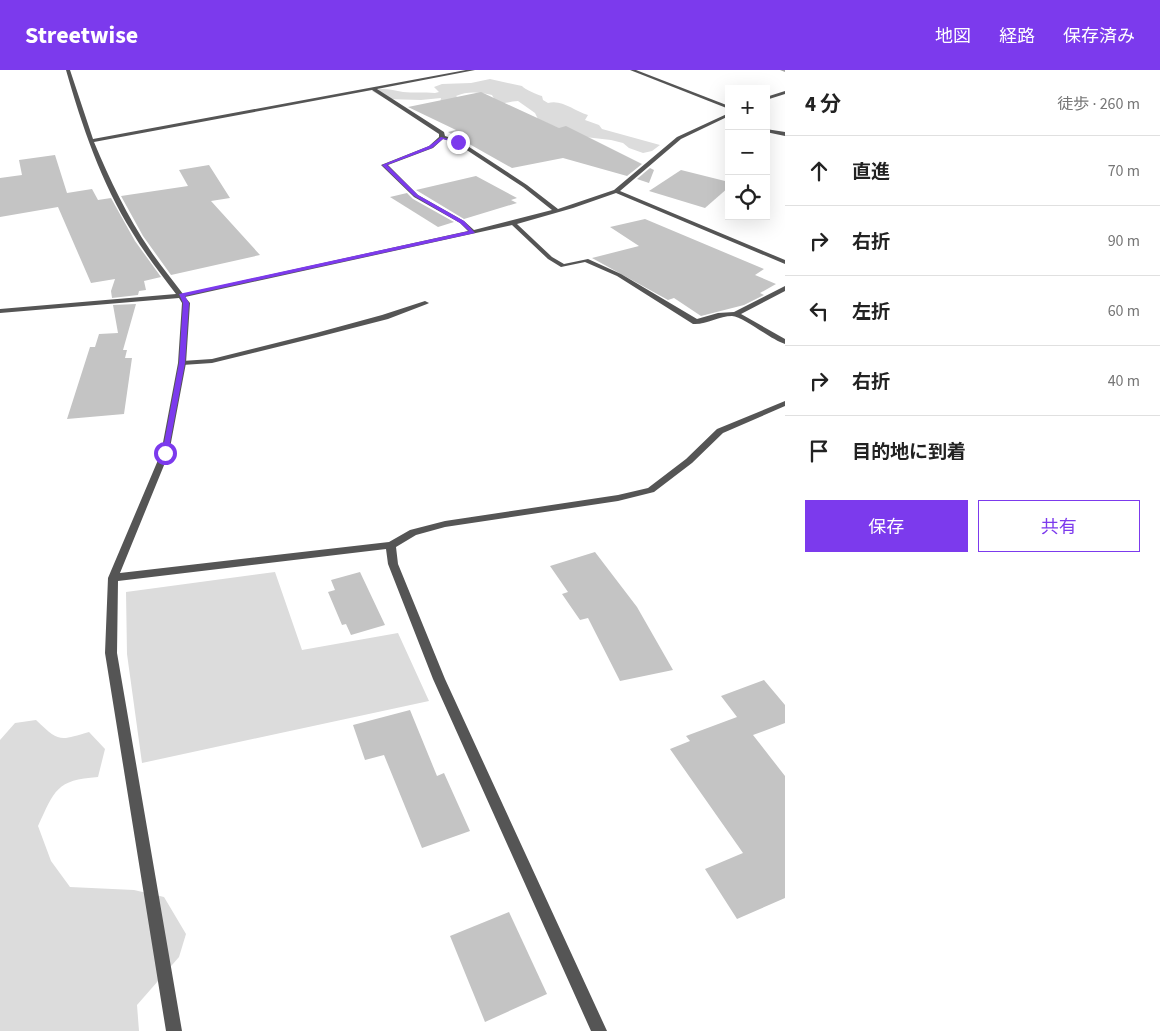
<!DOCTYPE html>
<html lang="ja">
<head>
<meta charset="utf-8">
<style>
	body { margin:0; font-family:"Source Sans 3","Noto Sans JP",sans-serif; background:#f6f6f6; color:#222 }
	.controls { position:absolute; right:15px; top:15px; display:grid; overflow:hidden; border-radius:0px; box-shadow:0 5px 20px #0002 }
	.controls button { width:45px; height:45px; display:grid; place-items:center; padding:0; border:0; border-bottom:1px solid #e0e0e0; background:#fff; color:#222; font:25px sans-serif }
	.stop { position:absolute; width:15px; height:15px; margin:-11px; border:4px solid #7c3aed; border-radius:50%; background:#fff }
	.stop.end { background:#7c3aed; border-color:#fff; box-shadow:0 1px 5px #0008 }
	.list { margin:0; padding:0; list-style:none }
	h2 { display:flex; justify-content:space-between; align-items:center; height:65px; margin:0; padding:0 20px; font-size:21px }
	h2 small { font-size:16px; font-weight:400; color:#767676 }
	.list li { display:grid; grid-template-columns:32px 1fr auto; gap:15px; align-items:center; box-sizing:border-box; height:70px; padding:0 20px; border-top:1px solid #e0e0e0 }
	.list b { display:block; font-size:19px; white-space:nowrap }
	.list em { font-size:16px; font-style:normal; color:#767676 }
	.actions { display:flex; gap:10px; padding:15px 20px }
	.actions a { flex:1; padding:11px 0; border:1px solid #7c3aed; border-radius:0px; text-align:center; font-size:18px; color:#7c3aed }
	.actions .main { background:#7c3aed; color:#fff }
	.icon { flex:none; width:28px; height:28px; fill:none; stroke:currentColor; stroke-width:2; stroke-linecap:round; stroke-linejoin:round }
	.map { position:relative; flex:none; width:785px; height:961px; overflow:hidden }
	header { display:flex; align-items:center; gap:30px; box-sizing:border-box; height:70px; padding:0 25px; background:#7c3aed; color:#fff }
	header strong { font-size:24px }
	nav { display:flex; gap:28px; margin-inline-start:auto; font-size:18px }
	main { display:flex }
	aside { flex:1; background:#fff }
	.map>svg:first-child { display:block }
	.green { fill:#dcdcdc }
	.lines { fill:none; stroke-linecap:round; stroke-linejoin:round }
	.stream { fill:#a3a3a3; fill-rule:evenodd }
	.building { fill:#c4c4c4 }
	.service { fill:#555; fill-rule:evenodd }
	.minor { fill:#555; fill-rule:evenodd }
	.route { fill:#7c3aed }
</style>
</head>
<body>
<header>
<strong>Streetwise</strong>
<nav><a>地図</a><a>経路</a><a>保存済み</a></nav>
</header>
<main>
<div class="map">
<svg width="785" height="961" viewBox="0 0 785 961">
	<rect width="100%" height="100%" fill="#fff"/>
	<g class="green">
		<path d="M 490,9 L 522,16 C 524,19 538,25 542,26 L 543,30 L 548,33 C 562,29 574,41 588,45 L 585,50 L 599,55 L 602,59 L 660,75 L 652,81 L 643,83 L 629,78 L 623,73 L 611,70 L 576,66 L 538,49 L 535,43 L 518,31 C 506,31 499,39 492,25 C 480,22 467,21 456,26 L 460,29 L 440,33 L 441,28 L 421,30 L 386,29 L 372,21 C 382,17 392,20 403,22 C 413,23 424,22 435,23 L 439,22 L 434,17 L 442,14 L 471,13 Z"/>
		<path d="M 275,502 L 302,580 L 398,563 L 429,631 L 142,693 L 127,584 L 126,522 Z"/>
		<path d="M 36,650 C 59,672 59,671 89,662 L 105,679 L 98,707 C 56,710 55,720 38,756 L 51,791 L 70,817 L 134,820 L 164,827 L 186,864 L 179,887 L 137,935 L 139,961 L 0,961 L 0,670 L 15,653 Z"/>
	</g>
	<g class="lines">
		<path class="stream" d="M 780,0 L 785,0 L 785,2 Z"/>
	</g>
	<g class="building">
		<path d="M 481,22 L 559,58 L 566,56 L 642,94 L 627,106 L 563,88 L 512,98 L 448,62 L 456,60 L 408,37 Z"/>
		<path d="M 55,85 L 67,123 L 92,119 L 98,130 L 111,128 L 135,171 L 161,207 L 144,211 L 146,220 L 139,221 L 138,225 L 112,228 L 111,221 L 115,209 L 91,213 L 58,137 L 0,147 L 0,108 L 22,105 L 19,90 Z"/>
		<path d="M 209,95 L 230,128 L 211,131 L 260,185 L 171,205 L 143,166 L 121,126 L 188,116 L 179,100 Z"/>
		<path d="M 650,98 L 654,100 L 649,113 L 637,109 Z"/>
		<path d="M 681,100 L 729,112 L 729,117 L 705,138 L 649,121 Z"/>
		<path d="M 476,106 L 517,128 L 511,130 L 517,133 L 464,149 L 416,120 Z"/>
		<path d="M 407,123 L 413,129 L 454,152 L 438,157 L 390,127 Z"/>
		<path d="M 645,149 L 764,199 L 755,205 L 776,214 L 760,223 L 764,225 L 744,235 L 701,246 L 674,228 L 668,230 L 592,188 L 639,176 L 610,157 Z"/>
		<path d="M 136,234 L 123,280 L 127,280 L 125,288 L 132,288 L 124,344 L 67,349 L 90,277 L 95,277 L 99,264 L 118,263 L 113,235 Z"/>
		<path d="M 595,482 L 637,537 L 673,600 L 620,611 L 588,548 L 580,550 L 562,524 L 568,522 L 550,496 Z"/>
		<path d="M 360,502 L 385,555 L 351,565 L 346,554 L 342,555 L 328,522 L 335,520 L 331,510 Z"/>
		<path d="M 764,610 L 785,635 L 785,653 L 753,665 L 785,706 L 785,828 L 737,849 L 705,799 L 743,783 L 670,679 L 690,671 L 686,666 L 737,647 L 721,626 Z"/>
		<path d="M 410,640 L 437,706 L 444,703 L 470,761 L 422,778 L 384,685 L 365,690 L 353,655 Z"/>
		<path d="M 509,842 L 547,924 L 485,952 L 450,866 Z"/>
	</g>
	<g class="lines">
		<path class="service" d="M 425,231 L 429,233 L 427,234 L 388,249 L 318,267 L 212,293 L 182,295 L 178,293 L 182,291 L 212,289 L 316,263 L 382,245 Z"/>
		<g class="minor">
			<path d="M 66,0 L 70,0 L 93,69 L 466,0 L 475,0 L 377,19 L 444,62 L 445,66 L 460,71 L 527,115 L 558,139 L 614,120 L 677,67 L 729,43 L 729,46 L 681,69 L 620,121 L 785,190 L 785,194 L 616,123 L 573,138 L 517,154 L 552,187 L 564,194 L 588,189 L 621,204 L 697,249 L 718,243 L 734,242 L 785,216 L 785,221 L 741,244 L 785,269 L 785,274 C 771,270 744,247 732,246 C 719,246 706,255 693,254 L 617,206 L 585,192 L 561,197 L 548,189 L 512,155 L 185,227 L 190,233 L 186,293 L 169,383 L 120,503 L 389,472 L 410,460 L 445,451 L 618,425 L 648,418 L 686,389 L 717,359 L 785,331 L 785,336 L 723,363 L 692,393 L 654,422 L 618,431 L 445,457 L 416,465 L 396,477 L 398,494 L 445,609 L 607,961 L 591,961 L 433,609 L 388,494 L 386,479 L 118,511 L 117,583 L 182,961 L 166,961 L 105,583 L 108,508 L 161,383 L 178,293 L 182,233 L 179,228 L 0,243 L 0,239 L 176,224 C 161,204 145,184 132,162 C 101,112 82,56 66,0 ZM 372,20 L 439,64 L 439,67 L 429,76 L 381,95 L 414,127 L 460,153 L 468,161 L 183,224 C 172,209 160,195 150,180 C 127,146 110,110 94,72 ZM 443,69 L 456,73 L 523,117 L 552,140 L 474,160 L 464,151 L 418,125 L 388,95 L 433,78 Z"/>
			<path d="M 630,0 L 636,0 L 729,36 L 729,39 Z"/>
			<path d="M 785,21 L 785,24 L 766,30 L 766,27 Z"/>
			<path d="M 766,59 L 785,62 L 785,66 L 766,62 Z"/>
		</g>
	</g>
	<path class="route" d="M 441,67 L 460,72 L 458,73 L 443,69 L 432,78 L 387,95 L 418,125 L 464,151 L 475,163 L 185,226 L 189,233 L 185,293 L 168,383 L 162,384 L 179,293 L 183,233 L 179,224 L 469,161 L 460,153 L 414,126 L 382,95 L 429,76 Z"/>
</svg>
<div class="controls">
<button>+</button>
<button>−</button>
<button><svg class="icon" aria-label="locate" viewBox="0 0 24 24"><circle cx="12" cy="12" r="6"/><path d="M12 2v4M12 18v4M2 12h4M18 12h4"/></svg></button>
</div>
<div class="stop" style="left:165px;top:383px"></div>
<div class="stop end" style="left:458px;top:72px"></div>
</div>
<aside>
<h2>4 分<small>徒歩 · 260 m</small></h2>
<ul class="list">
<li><svg class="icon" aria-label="ahead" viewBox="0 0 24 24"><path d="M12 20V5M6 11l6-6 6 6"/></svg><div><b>直進</b></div><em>70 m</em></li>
<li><svg class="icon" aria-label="right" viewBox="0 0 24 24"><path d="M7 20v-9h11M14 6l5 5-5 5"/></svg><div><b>右折</b></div><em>90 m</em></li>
<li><svg class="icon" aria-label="left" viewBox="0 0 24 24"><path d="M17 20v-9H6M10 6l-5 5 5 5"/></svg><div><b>左折</b></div><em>60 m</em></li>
<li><svg class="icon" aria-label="right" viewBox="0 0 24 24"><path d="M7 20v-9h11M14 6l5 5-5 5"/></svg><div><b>右折</b></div><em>40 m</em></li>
<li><svg class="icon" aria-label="arrive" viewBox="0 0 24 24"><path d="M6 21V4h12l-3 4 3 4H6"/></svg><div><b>目的地に到着</b></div></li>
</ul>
<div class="actions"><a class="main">保存</a><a>共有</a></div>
</aside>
</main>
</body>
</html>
